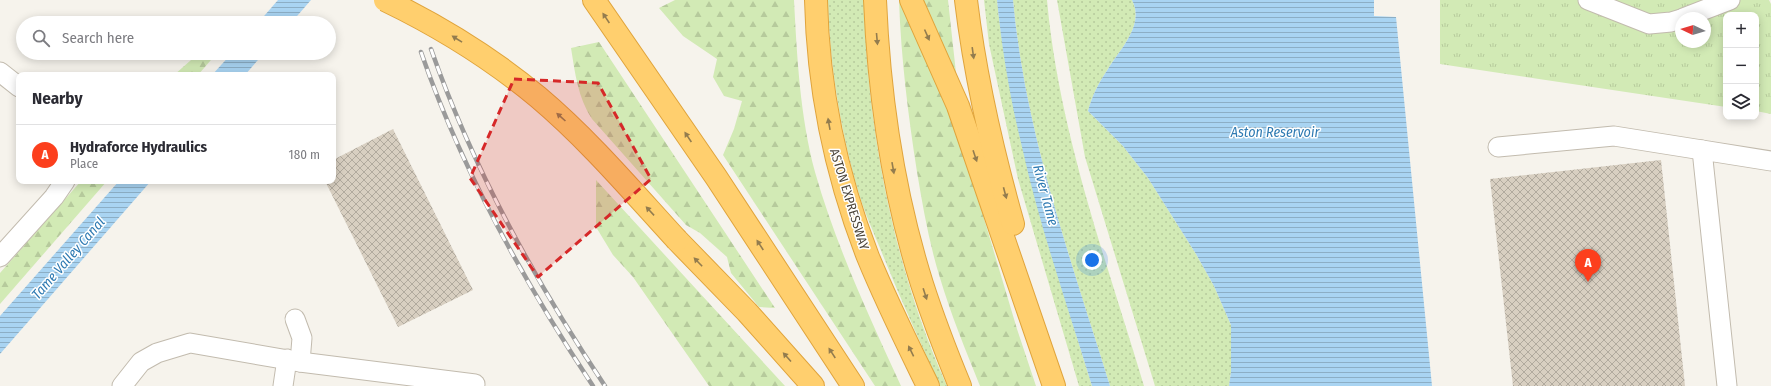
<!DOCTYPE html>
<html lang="en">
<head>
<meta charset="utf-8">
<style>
	body { margin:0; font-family:"Fira Sans Condensed",sans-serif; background:#f2f2f3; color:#2b2b33 }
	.controls { position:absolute; right:12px; top:12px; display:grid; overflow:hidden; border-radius:8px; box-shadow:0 2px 10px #0003 }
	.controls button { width:36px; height:36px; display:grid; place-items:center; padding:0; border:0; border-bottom:1px solid #e1e1e2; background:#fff; color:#2b2b33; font:20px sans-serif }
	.compass { position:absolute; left:1675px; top:12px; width:36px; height:36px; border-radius:50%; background:#fff; box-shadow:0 2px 10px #0003; rotate:274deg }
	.you { position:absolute; left:1092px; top:260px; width:14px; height:14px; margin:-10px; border:3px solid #fff; border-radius:50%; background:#1a73e8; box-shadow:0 0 0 6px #1a73e833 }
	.badge { display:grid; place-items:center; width:26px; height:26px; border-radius:50%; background:#fc3f1d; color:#fff; font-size:13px; font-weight:700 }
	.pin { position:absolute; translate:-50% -33px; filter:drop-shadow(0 1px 2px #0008) }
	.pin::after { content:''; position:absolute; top:21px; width:14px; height:12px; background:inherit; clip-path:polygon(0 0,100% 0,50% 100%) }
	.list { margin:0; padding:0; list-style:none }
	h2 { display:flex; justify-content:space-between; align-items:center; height:52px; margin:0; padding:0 16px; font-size:17px }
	h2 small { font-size:13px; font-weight:400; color:#7c7c81 }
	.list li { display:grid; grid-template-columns:26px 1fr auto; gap:12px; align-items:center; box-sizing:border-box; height:60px; padding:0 16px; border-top:1px solid #e1e1e2 }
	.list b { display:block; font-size:15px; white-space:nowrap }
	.list p { margin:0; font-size:13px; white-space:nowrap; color:#7c7c81 }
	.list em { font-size:13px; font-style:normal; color:#7c7c81 }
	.icon { flex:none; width:22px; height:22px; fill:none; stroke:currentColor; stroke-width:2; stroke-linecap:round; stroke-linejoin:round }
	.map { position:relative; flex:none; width:1771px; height:386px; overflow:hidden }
	.search { position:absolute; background:#fff; box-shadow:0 2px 10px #0003; left:16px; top:16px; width:320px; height:44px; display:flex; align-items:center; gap:10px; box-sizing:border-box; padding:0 14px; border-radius:22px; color:#7c7c81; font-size:15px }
	.panel { position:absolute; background:#fff; box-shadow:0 2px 10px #0003; left:16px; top:72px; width:320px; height:112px; border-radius:8px }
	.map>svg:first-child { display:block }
	.grass { fill:url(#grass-dots) }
	.forest { fill:url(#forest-firs) }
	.park { fill:url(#park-tufts); fill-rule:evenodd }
	.water { fill:url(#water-rules) }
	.building { fill:url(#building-cross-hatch) }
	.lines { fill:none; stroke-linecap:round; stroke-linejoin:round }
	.minor-casing { stroke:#c2bbae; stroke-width:21 }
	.highway-casing { stroke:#e0a43c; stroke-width:24 }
	.minor { stroke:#fff; stroke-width:19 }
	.highway { stroke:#ffcf6e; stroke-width:22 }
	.rail-casing { stroke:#9a9a9a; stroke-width:4.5 }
	.rail { stroke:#fff; stroke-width:3; stroke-dasharray:9; stroke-linecap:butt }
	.highway-bridge-casing { stroke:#e0a43c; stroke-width:24; stroke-linecap:butt }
	.highway-bridge { stroke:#ffcf6e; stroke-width:22 }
	.oneway { fill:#937c4e }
	.marked { fill:#d62828; fill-opacity:0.2; stroke:#d62828; stroke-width:3; stroke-dasharray:8 5; stroke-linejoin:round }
	.labels { text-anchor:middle; stroke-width:3; stroke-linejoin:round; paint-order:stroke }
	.street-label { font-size:13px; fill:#4b4439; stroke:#fff }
	.water-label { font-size:14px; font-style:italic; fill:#2e7ab2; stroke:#fff }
</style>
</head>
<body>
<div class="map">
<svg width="1771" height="386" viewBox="0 0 1771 386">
	<defs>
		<pattern id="grass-dots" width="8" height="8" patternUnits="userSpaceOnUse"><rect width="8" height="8" fill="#d2eab5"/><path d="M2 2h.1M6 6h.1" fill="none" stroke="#b6ca9c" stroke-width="1.8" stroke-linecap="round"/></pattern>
		<pattern id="forest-firs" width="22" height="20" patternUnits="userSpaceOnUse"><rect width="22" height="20" fill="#d2eab5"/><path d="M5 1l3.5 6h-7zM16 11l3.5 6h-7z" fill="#b6ca9c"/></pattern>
		<pattern id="park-tufts" width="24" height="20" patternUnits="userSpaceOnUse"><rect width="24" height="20" fill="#d2eab5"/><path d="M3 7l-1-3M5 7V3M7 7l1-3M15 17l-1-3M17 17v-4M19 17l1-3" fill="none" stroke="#b6ca9c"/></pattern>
		<pattern id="water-rules" width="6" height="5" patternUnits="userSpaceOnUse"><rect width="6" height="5" fill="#a9d4f2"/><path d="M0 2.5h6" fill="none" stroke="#8caec5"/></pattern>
		<pattern id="building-cross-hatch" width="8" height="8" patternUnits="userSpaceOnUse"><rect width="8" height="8" fill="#d8cfc1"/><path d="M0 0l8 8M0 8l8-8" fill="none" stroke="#b1aa9e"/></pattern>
	</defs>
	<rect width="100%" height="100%" fill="#f6f3ec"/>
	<g class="grass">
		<path d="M 828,0 L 864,0 C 867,128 894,269 947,386 L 940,386 C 920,342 900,298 882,253 C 874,233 865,214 859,194 C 841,134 829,62 828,0 Z"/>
		<path d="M 984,0 L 997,0 C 1011,133 1053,259 1092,386 L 1079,386 L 1018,179 L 989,44 Z"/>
		<path d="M 1013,0 L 1047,0 C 1059,133 1106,259 1144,386 L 1110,386 C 1071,260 1025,133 1013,0 Z"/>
		<path d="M 1057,0 L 1132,0 C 1145,25 1120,49 1108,69 C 1099,82 1092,96 1088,111 L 1123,146 L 1148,178 L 1196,254 L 1214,286 L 1231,325 L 1231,372 L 1229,386 L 1155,386 L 1085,157 Z"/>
	</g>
	<g class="forest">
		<path d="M 675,0 L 794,0 C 797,57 800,116 815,172 C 836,246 869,316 901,386 L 875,386 L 723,155 L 734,129 L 742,101 L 724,96 L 713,77 L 717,59 L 683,36 L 659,8 Z"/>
		<path d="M 899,0 L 948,0 L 965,155 L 1017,329 L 1036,386 L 980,386 C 966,351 951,315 940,278 C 929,243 923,207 917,172 C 908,114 901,58 899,0 Z"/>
		<path d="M 599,42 L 775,308 L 759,307 L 731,273 L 727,257 L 700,233 L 686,225 L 592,119 C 578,98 575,73 571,48 Z"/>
		<path d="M 199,53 L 217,53 L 198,75 L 174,75 Z"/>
		<path d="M 596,180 L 785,386 L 709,386 L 633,277 L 613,255 L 596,227 Z"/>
		<path d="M 81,181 L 107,181 L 0,304 L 0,273 Z"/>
	</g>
	<path class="park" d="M 1440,0 L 1769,0 L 1771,4 L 1771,114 L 1756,111 L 1756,15 L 1726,15 L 1726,107 L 1440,64 ZM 1681,18 L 1705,18 L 1705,42 L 1681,42 Z"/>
	<g class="water">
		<path d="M 278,0 L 311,0 L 291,23 L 258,23 Z"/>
		<path d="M 997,0 L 1013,0 C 1025,133 1071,260 1110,386 L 1092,386 C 1068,307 1040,228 1022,147 C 1010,98 1002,50 997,0 Z"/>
		<path d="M 1132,0 L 1374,0 L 1374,16 L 1396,17 L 1432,386 L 1229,386 L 1231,372 L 1231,325 L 1214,286 L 1196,254 L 1148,178 L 1123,146 L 1088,111 C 1092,96 1099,82 1108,69 C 1120,49 1145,25 1132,0 Z"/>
		<path d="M 232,53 L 264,53 L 245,75 L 212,75 Z"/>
		<path d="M 119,181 L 151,181 L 0,354 L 0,316 Z"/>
	</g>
	<g class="building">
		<path d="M 393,129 L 473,290 L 398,327 L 325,181 L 333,181 L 333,160 Z"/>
		<path d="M 1661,160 L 1685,386 L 1513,386 L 1490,179 Z"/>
	</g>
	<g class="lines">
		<defs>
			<g id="minor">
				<path d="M 1588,0 L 1649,24 L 1671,22 L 1681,19"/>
				<path d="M 1683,18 L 1730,0"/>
				<path d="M 0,72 L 19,87"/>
				<path d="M 1498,147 L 1614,136 L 1702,150"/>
				<path d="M 0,257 L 54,197 L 65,181"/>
				<path d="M 295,319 L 302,338 L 300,362"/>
				<path d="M 122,386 L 141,362 L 157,353 L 190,343 L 300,362 L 475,384"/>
				<path d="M 283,386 L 287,359"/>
				<path d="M 1727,386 L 1702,150 L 1771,161"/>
			</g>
			<g id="highway">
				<path d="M 594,0 L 716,177 L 853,386"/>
				<path d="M 816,0 C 818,88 836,175 868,257 C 886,301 907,343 928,386"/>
				<path d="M 875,0 C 879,96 893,192 922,284 C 933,318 946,352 960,386"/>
				<path d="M 911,0 L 958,106 L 1054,386"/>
				<path d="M 966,0 C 975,76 992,150 1013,224"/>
				<path d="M 677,240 L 747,312 L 813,386"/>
			</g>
		</defs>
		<use href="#minor" class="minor-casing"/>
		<use href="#highway" class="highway-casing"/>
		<use href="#minor" class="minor"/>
		<use href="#highway" class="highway"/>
		<defs>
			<g id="rail">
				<path d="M 431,49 C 473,169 535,281 605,386"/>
				<path d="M 421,52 C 462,171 524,282 593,386"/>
			</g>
		</defs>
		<use href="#rail" class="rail-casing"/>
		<use href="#rail" class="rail"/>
		<defs>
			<path id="highway-bridge" d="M 385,0 C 439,26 491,58 538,97 C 589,140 632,191 677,240"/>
		</defs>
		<use href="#highway-bridge" class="highway-bridge-casing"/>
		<use href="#highway-bridge" class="highway-bridge"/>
	</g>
	<defs><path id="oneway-solid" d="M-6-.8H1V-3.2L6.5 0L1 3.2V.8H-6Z"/></defs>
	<g class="oneway">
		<use href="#oneway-solid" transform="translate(606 18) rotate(-124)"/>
		<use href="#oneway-solid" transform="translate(927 35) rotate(66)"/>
		<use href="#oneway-solid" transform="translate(457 39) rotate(-148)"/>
		<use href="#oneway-solid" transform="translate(877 39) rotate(85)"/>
		<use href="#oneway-solid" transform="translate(973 53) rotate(82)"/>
		<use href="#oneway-solid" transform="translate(561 117) rotate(-138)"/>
		<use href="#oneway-solid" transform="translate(829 124) rotate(-100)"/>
		<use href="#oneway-solid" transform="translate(688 137) rotate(-124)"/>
		<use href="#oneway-solid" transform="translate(975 156) rotate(71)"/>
		<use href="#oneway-solid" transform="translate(893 168) rotate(80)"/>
		<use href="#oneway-solid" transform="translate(1005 193) rotate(75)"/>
		<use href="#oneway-solid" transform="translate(650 211) rotate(-133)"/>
		<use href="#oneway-solid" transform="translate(760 245) rotate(-123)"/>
		<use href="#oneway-solid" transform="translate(698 262) rotate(-134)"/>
		<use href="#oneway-solid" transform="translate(925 294) rotate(72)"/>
		<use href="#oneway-solid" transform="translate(911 351) rotate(-116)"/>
		<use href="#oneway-solid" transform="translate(832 353) rotate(-123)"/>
		<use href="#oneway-solid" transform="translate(787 357) rotate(-132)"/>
	</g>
	<path class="marked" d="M 514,79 L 598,83 L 651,179 L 538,277 L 470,178 Z"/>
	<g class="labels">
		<g class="street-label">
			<text transform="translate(850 199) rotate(73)" y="5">ASTON EXPRESSWAY</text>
		</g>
		<g class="water-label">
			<text x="1275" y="137">Aston Reservoir</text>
			<text transform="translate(1046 195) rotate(75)" y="5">River Tame</text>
			<text transform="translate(68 258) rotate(-49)" y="5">Tame Valley Canal</text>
		</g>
	</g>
</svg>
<div class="controls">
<button>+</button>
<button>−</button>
<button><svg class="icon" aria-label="layers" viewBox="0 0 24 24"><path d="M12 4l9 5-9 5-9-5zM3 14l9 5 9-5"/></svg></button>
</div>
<svg class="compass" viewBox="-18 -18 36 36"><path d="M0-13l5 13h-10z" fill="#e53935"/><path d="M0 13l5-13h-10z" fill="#7c7c81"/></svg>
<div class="you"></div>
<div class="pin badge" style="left:1588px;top:282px">A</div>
<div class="search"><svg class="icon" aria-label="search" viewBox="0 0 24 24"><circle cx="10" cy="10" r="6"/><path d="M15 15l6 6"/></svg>Search here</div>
<section class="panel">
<h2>Nearby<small></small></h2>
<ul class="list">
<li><span class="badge">A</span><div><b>Hydraforce Hydraulics</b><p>Place</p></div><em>180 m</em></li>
</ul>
</section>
</div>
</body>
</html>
